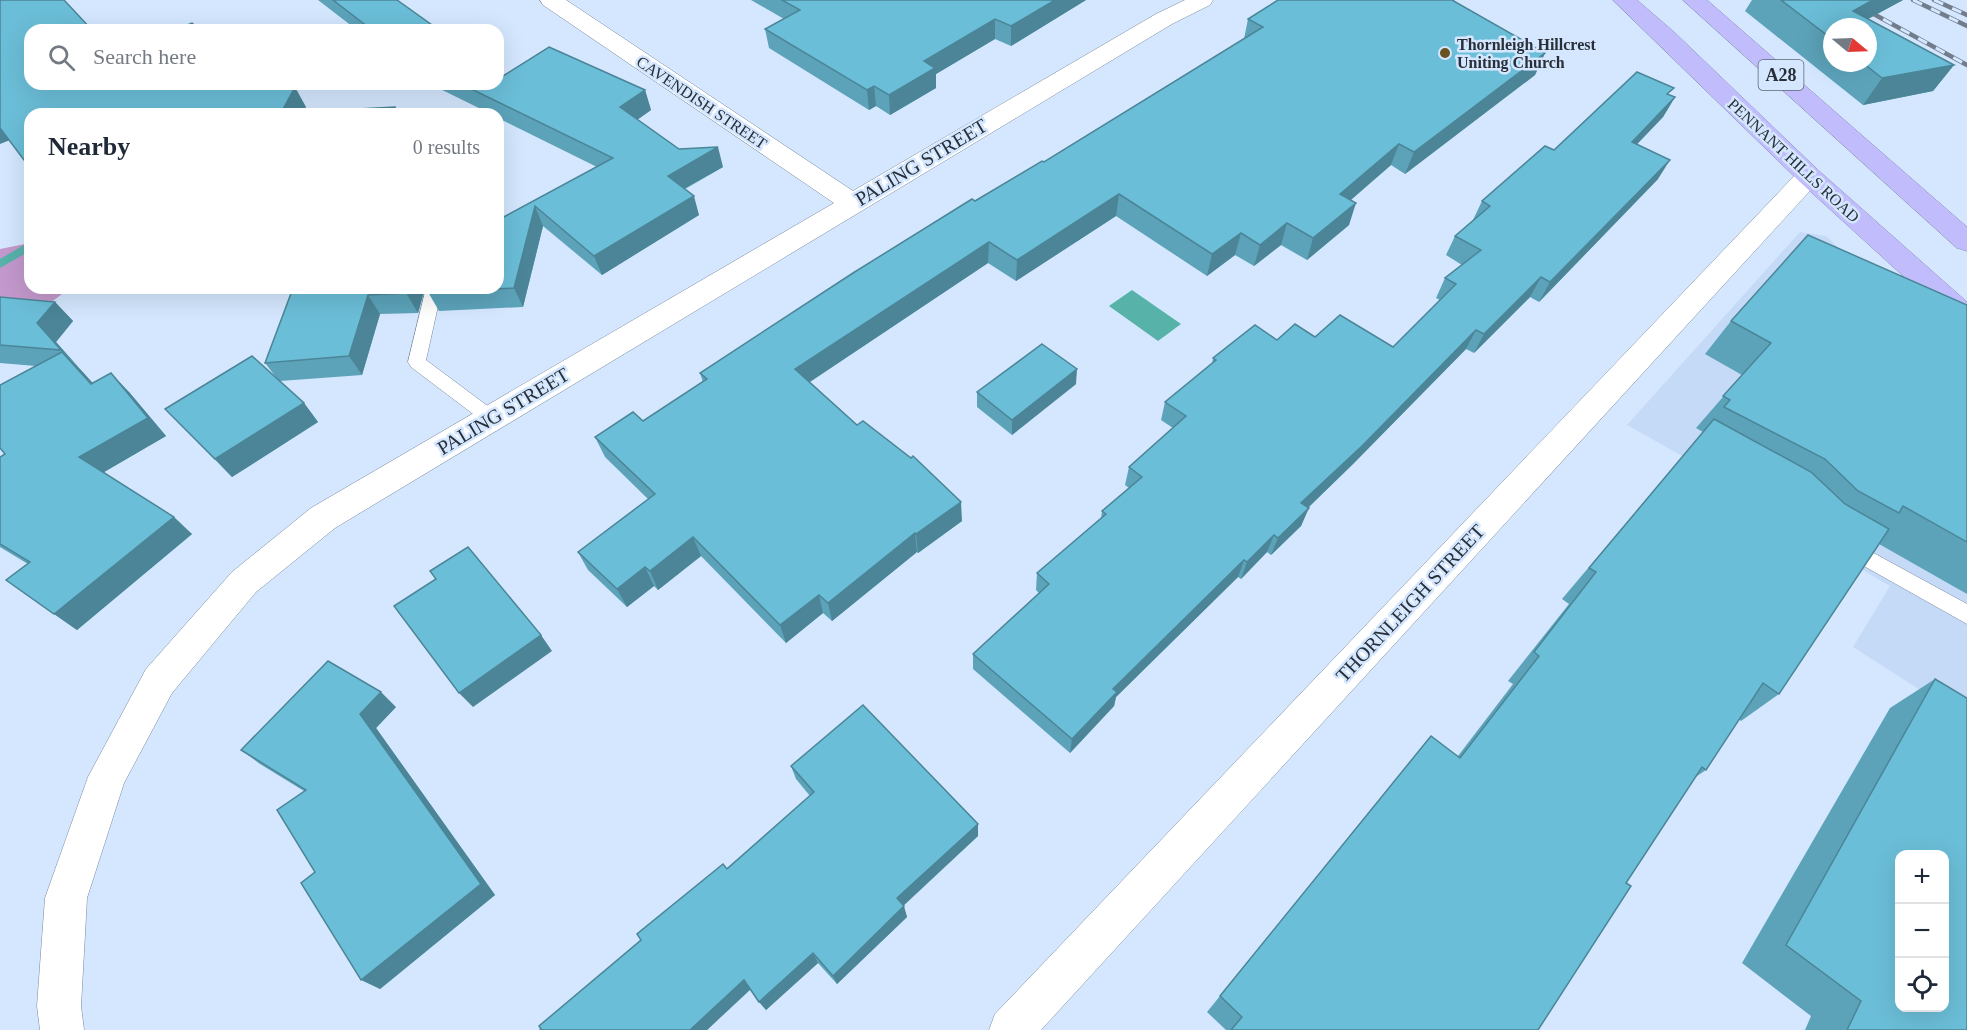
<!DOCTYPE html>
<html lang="en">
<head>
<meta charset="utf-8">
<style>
	body { margin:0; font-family:"Times New Roman",serif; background:#f6f6f7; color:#1f2937 }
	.controls { position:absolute; right:18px; bottom:18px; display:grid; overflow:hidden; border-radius:12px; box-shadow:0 6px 24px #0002 }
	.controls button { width:54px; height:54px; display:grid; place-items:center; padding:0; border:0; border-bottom:2px solid #e0e1e3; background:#fff; color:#1f2937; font:30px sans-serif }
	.compass { position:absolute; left:1823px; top:18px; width:54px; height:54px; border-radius:50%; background:#fff; box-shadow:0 6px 24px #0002; rotate:109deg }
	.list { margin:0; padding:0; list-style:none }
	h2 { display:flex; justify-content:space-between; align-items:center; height:78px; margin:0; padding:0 24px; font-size:26px }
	h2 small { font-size:20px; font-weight:400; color:#747a83 }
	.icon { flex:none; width:33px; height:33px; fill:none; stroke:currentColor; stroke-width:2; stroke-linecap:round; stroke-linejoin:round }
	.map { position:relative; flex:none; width:1967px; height:1030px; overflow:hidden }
	.search { position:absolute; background:#fff; box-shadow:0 6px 24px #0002; left:24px; top:24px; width:480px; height:66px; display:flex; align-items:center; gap:15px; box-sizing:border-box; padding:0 21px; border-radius:18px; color:#747a83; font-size:22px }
	.panel { position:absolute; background:#fff; box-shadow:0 6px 24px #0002; left:24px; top:108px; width:480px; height:186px; border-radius:18px }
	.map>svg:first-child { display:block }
	.built { fill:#c4daf7 }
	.forest { fill:#c398cc }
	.water { fill:#57b2aa }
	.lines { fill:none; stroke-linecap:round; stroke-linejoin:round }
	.stream { fill:#57b2aa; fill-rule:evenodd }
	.lane-casing { stroke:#79899e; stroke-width:1 }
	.street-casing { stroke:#79899e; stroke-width:1 }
	.highway-casing { stroke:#8b8bb8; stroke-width:1 }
	.lane { fill:#fff; fill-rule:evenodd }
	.street { fill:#fff; fill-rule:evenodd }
	.highway { fill:#c1bdfd; fill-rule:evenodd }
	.rail-casing { stroke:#717d8c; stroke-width:4.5 }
	.rail { stroke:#d4e7fe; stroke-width:3; stroke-dasharray:10; stroke-linecap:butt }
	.wall { fill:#5ca3ba; fill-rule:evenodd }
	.shaded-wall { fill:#4b8597 }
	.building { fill:#6bbed8; stroke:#4b8597; stroke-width:1.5; fill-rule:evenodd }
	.poi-dot { fill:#675422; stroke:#d4e7fe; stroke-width:2 }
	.labels { text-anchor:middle; stroke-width:5; stroke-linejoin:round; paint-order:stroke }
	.far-poi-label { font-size:16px; font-weight:bold; fill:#282f38; stroke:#d4e7fe; text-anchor:start }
	.far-street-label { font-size:16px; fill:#282f38; stroke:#d4e7fe }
	.shield { fill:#d4e7fe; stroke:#5c6673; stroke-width:1.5 }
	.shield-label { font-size:18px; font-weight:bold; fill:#282f38 }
	.street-label { font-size:20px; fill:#282f38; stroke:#d4e7fe }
</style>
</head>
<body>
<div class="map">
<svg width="1967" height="1030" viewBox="0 0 1967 1030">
	<rect width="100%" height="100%" fill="#d4e7fe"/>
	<path class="built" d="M 1800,232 L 1826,236 L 1967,365 L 1967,720 L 1853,647 L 1890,586 L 1806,537 L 1766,503 L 1627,425 Z"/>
	<path class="forest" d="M 30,243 L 30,288 L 70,288 L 0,341 L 0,249 Z"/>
	<path class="water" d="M 1132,290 L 1181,324 L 1158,341 L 1109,306 Z"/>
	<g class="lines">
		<path class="stream" d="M 24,245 L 28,246 L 28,252 L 0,268 L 0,259 Z"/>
		<defs>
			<g id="lane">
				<path d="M 426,288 L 442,288 L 426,360 L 497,413 L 500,418 L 497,423 L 491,425 L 485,423 L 411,367 L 408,362 Z"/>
				<path d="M 1846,538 L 1967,604 L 1967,624 L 1839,552 L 1836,546 L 1839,540 Z"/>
			</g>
			<g id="street">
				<path d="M 540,0 L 566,0 L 853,191 L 1156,14 L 1185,0 L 1213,0 L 1210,5 L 1172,24 L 335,528 L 256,592 L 172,693 L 124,783 L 87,898 L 81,1006 L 84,1030 L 40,1030 L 37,1006 L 45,898 L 88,777 L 146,669 L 232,572 L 311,508 L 834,203 L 543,5 Z"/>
				<path d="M 1809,168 L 1818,170 L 1822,176 L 1818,182 L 1041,1030 L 989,1030 L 995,1014 L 1800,170 Z"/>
			</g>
			<g id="highway">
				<path d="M 1613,0 L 1637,0 L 1674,32 L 1818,170 L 1967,302 L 1967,328 L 1957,325 L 1800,182 Z"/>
				<path d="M 1683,0 L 1707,0 L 1967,227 L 1967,251 L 1957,248 Z"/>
			</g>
		</defs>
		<use href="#lane" class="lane-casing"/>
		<use href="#street" class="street-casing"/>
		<use href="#highway" class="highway-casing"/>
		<use href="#lane" class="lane"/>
		<use href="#street" class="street"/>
		<use href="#highway" class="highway"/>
		<defs>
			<g id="rail">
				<path d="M 1848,0 L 1967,65"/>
				<path d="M 1913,0 L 1967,26"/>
				<path d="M 1934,0 L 1967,15"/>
			</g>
		</defs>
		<use href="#rail" class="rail-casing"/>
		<use href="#rail" class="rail"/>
	</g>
	<g class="wall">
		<path d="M 318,0 L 397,0 L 439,30 L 357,30 Z"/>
		<path d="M 751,0 L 1086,0 L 1011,46 L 995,39 L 936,74 L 936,88 L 890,115 L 876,106 L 869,110 L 769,48 L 765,29 L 784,19 Z"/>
		<path d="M 1278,0 L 1455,0 L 1454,1 L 1545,53 L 1535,75 L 1405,174 L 1391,165 L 1351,200 L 1349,225 L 1307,260 L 1281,245 L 1254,266 L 1235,255 L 1207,276 L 1116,216 L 1016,281 L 988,263 L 810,382 L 962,521 L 918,553 L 917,552 L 832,621 L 823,613 L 786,643 L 701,556 L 658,590 L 654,586 L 627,607 L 588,570 L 578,552 L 648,499 L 605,457 L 595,437 L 643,421 L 703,382 L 700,373 L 975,201 L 1044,162 L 1244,39 L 1248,19 Z"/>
		<path d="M 1752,0 L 1903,0 L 1868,19 L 1954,65 L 1933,91 L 1863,105 L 1745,11 ZM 1832,27 L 1868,63 L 1832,63 Z"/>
		<path d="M 503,76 L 645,90 L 651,110 L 637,120 L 679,149 L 723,167 L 685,189 L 699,215 L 602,275 L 543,226 L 523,307 L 439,311 L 428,292 L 498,220 L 597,167 L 498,118 L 498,114 L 491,114 L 430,84 L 498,84 Z"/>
		<path d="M 1670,95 L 1675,97 L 1663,117 L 1637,144 L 1658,179 L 1539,302 L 1530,297 L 1474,353 L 1466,349 L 1353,464 L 1308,508 L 1301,526 L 1271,555 L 1267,552 L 1241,579 L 1238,577 L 1116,697 L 1114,706 L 1070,753 L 973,669 L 973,654 L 1039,593 L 1036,590 L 1037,573 L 1101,519 L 1102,511 L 1129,488 L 1125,485 L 1129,467 L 1173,428 L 1161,420 L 1165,402 L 1212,364 L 1213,358 L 1277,340 L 1315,337 L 1393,347 L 1440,300 L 1436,298 L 1445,278 L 1462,265 L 1446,255 L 1455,236 L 1473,220 L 1482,201 L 1554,150 Z"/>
		<path d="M 293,288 L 425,288 L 418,313 L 380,314 L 362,375 L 280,381 L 304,403 L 318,422 L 232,477 L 165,409 L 279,381 L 265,363 Z"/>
		<path d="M 0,297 L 55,302 L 73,321 L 56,342 L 92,383 L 129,392 L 166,436 L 104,472 L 192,534 L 77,630 L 6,580 L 28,564 L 0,547 L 0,457 L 5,454 L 36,366 L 0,363 Z"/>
		<path d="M 1967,305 L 1967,594 L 1879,544 L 1779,694 L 1741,721 L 1739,719 L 1706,770 L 1694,778 L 1626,883 L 1538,1030 L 1226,1030 L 1207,1012 L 1410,762 L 1458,756 L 1513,684 L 1508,681 L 1569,604 L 1562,599 L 1703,432 L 1696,428 L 1742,375 L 1705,354 L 1731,321 Z"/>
		<path d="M 1076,384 L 1012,435 L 977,407 L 977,392 Z"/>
		<path d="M 1935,679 L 1967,1030 L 1805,1030 L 1811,1016 L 1742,963 L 1890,708 Z"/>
		<path d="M 396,707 L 376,728 L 495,895 L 380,989 L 315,872 L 304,791 L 260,764 L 241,750 Z"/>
		<path d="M 791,766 L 978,824 L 978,836 L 903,905 L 907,917 L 837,984 L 818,963 L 766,1010 L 750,989 L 707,1030 L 540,1030 L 810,796 L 796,779 Z"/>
	</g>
	<g class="shaded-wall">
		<path d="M 1055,0 L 1086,0 L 1011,46 L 1011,26 Z"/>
		<path d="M 1873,0 L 1903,0 L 1853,27 L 1853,11 Z"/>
		<path d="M 995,19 L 995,39 L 936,74 L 936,88 L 890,115 L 889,95 L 924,61 Z"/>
		<path d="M 1545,53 L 1535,75 L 1405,174 L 1414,152 Z"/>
		<path d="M 1954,65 L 1933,91 L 1863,105 L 1882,78 Z"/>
		<path d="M 874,86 L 876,106 L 869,110 L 867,90 Z"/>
		<path d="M 295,87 L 306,107 L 302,114 L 281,113 Z"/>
		<path d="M 645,90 L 651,110 L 627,127 L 620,107 Z"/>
		<path d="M 1675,97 L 1663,117 L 1621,161 L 1632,142 Z"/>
		<path d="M 395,107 L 399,114 L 393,114 Z"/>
		<path d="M 0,127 L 10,140 L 0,144 Z"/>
		<path d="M 1399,144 L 1391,165 L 1332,216 L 1340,194 Z"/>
		<path d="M 718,147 L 723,167 L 673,195 L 668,176 Z"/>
		<path d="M 1670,160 L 1658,179 L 1539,302 L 1550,282 Z"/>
		<path d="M 1119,194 L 1116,216 L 1016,281 L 1017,260 Z"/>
		<path d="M 694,196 L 699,215 L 602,275 L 594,256 Z"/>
		<path d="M 1356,203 L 1349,225 L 1307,260 L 1313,238 Z"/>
		<path d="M 535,206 L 543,226 L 523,307 L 514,288 Z"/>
		<path d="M 1287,223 L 1281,245 L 1254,266 L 1260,245 Z"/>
		<path d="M 1241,233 L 1235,255 L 1207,276 L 1212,254 Z"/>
		<path d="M 989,242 L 988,263 L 799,389 L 795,369 Z"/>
		<path d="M 1541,277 L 1530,297 L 1474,353 L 1484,334 Z"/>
		<path d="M 408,288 L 425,288 L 418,313 L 406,293 Z"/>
		<path d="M 368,295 L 380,314 L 362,375 L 349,356 Z"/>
		<path d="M 55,302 L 73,321 L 56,342 L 80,369 L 61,350 L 37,323 Z"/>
		<path d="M 1476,330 L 1466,349 L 1353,464 L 1294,521 L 1301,503 Z"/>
		<path d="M 62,352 L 81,370 L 110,402 L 91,384 Z"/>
		<path d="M 1077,369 L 1076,384 L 1012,435 L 1012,420 Z"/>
		<path d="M 111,373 L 129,392 L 166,436 L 99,475 L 79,457 Z"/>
		<path d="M 304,403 L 318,422 L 232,477 L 215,459 Z"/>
		<path d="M 961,502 L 962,521 L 918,553 L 916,534 Z"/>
		<path d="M 1309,508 L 1301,526 L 1271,555 L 1278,538 Z"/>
		<path d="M 174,517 L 192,534 L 77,630 L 54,614 Z"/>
		<path d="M 915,533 L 917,552 L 832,621 L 828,603 Z"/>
		<path d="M 1274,535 L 1267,552 L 1241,579 L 1247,562 Z"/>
		<path d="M 693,537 L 701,556 L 658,590 L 650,571 Z"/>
		<path d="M 1244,560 L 1238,577 L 1116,697 L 1114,706 L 1070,753 L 1072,739 L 1113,689 Z"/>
		<path d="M 645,567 L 654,586 L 627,607 L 617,589 Z"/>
		<path d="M 819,595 L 823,613 L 786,643 L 780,625 Z"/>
		<path d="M 541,635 L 552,651 L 473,707 L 459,693 Z"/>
		<path d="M 381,692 L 396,707 L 376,728 L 495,895 L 380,989 L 361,980 L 360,714 Z"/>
		<path d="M 978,824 L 978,836 L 900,909 L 897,898 Z"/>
		<path d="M 904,906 L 907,917 L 837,984 L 833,976 Z"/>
		<path d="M 813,953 L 818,963 L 766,1010 L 759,1002 Z"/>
		<path d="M 744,980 L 751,989 L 707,1030 L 690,1030 Z"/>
	</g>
	<g class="building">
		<path d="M 0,0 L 64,0 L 92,30 L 30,30 L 30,84 L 262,84 L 266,88 L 295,87 L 281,113 L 395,107 L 393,114 L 30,114 L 30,168 L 0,128 Z"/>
		<path d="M 333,0 L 397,0 L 439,30 L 372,30 Z"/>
		<path d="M 782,0 L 1055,0 L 1011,26 L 995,19 L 924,61 L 935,68 L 889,95 L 874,86 L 867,90 L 765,29 L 800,10 Z"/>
		<path d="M 1278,0 L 1452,0 L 1545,53 L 1414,152 L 1399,144 L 1340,194 L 1356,203 L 1313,238 L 1287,223 L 1260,245 L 1241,233 L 1212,254 L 1119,194 L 1017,260 L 989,242 L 795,369 L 857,425 L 863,421 L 911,458 L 913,456 L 961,502 L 916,534 L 915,533 L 828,603 L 819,595 L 780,625 L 693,537 L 650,571 L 645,567 L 617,589 L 578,552 L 655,494 L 595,437 L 633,412 L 643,421 L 707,379 L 700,373 L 853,273 L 972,199 L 975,201 L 1042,161 L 1044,162 L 1263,27 L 1248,19 Z"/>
		<path d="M 1781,0 L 1873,0 L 1853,11 L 1954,65 L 1882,78 L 1863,63 L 1868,63 L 1868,27 L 1832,27 L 1832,39 Z"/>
		<path d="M 192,23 L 200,30 L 175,30 Z"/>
		<path d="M 549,47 L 645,90 L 620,107 L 679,149 L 718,147 L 668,176 L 694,196 L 594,256 L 535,206 L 514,288 L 428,292 L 429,288 L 498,288 L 498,220 L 613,158 L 461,84 L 498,84 L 498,73 L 503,76 Z"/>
		<path d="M 1637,72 L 1674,88 L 1667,94 L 1675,97 L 1632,142 L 1670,160 L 1550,282 L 1541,277 L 1484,334 L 1476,330 L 1362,446 L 1301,503 L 1309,508 L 1278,538 L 1274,535 L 1247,562 L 1244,560 L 1113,689 L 1117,692 L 1072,739 L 973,654 L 1049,584 L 1037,573 L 1106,514 L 1102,511 L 1142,477 L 1129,467 L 1186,416 L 1165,402 L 1216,360 L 1213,358 L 1255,325 L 1277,340 L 1295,324 L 1315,337 L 1340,315 L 1393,347 L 1456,284 L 1445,278 L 1481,250 L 1455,236 L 1490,206 L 1482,201 L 1545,146 L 1554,150 Z"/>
		<path d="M 1808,235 L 1967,305 L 1967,542 L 1903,506 L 1899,513 L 1858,491 L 1825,459 L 1724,407 L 1730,400 L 1723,396 L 1771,343 L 1731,321 Z"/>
		<path d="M 293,288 L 408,288 L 406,293 L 368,295 L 349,356 L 265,363 Z"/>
		<path d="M 0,297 L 55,302 L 37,323 L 61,350 L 0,345 Z"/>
		<path d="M 1042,344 L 1077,369 L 1012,420 L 977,392 Z"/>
		<path d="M 62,352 L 91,384 L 111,373 L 148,418 L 79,457 L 174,517 L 54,614 L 6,580 L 30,562 L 0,544 L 0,457 L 5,454 L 0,448 L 0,385 Z"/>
		<path d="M 252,356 L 304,403 L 215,459 L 165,409 Z"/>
		<path d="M 1714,419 L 1811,472 L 1845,504 L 1889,529 L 1779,694 L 1763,683 L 1706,770 L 1702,767 L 1626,883 L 1631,886 L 1538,1030 L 1231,1030 L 1242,1017 L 1220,996 L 1431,736 L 1460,758 L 1539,656 L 1534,652 L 1596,572 L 1589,568 Z"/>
		<path d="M 468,547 L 541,635 L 459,693 L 394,606 L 436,579 L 430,571 Z"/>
		<path d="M 328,661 L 381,692 L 360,714 L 481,884 L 361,980 L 301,883 L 315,872 L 277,810 L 306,790 L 241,750 Z"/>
		<path d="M 1935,679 L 1967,698 L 1967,1030 L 1847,1030 L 1861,1001 L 1786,945 ZM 1899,855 L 1944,855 L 1944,1008 L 1899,1008 Z"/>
		<path d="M 863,705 L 978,824 L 897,898 L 904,906 L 833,976 L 813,953 L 759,1002 L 744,980 L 690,1030 L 540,1030 L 541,1029 L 539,1026 L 641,940 L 637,934 L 723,864 L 727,869 L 814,792 L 791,766 Z"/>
	</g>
	<circle class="poi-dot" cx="1445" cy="53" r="6"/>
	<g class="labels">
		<g class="far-poi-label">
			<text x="1457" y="50">Thornleigh Hillcrest<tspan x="1457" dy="18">Uniting Church</tspan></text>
		</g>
		<g class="far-street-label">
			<text transform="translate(702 102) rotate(34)" y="6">CAVENDISH STREET</text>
			<text transform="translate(1794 160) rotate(43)" y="6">PENNANT HILLS ROAD</text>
		</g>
		<rect class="shield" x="1758.5" y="60" width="45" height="30" rx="4.5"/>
		<g class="shield-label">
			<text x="1781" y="81">A28</text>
		</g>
		<g class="street-label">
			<text transform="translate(921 162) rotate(-31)" y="7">PALING STREET</text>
			<text transform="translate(503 411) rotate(-31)" y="7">PALING STREET</text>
			<text transform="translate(1410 603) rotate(-47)" y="7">THORNLEIGH STREET</text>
		</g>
	</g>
</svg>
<div class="controls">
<button>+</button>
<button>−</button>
<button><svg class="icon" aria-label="locate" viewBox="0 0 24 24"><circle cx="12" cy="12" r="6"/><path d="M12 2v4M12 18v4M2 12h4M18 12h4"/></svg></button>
</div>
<svg class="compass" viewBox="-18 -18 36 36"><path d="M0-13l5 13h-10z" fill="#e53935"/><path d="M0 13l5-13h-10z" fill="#747a83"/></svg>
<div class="search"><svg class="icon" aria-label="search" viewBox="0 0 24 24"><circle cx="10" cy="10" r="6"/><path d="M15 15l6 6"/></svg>Search here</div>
<section class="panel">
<h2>Nearby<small>0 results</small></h2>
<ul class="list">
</ul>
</section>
</div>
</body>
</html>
